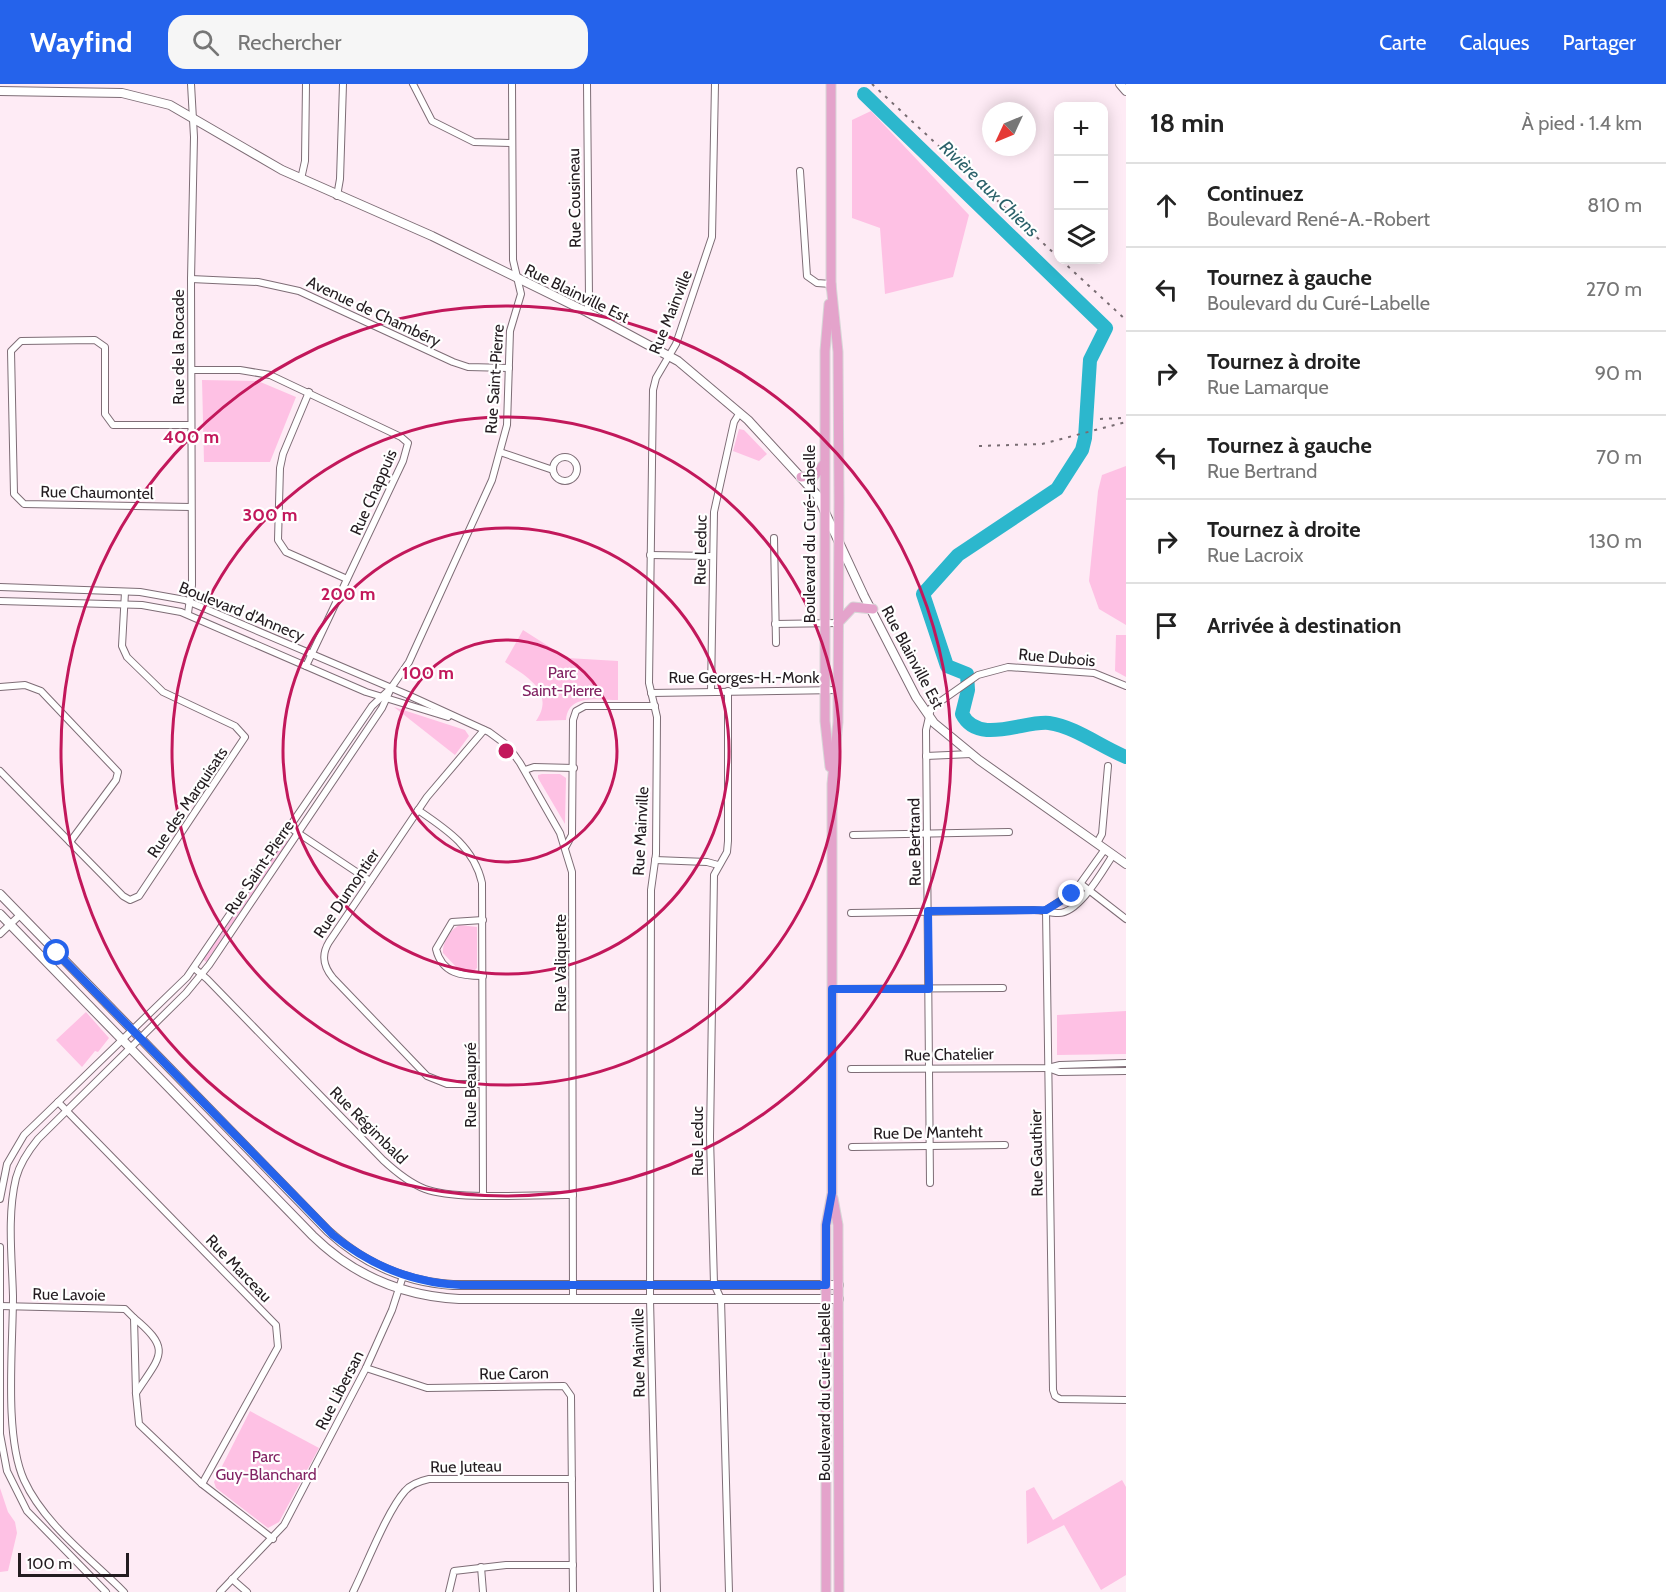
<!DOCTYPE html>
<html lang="fr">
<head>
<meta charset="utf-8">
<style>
	body { margin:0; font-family:Cabin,sans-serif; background:#f6f6f6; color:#222 }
	.controls { position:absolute; right:18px; top:18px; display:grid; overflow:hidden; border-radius:12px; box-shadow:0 3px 15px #0003 }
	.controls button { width:54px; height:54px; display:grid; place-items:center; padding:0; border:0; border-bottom:2px solid #e0e0e0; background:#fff; color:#222; font:30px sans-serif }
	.compass { position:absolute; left:982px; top:18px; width:54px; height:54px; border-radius:50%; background:#fff; box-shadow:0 3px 15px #0003; rotate:226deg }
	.scale { position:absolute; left:18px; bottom:15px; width:111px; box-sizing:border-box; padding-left:6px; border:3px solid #231c20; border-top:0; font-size:16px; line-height:21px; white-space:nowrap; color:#231c20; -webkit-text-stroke:4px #fff; paint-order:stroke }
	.stop { position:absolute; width:18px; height:18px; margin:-14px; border:4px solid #2563eb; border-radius:50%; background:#fff }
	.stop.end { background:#2563eb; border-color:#fff; box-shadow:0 2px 6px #0008 }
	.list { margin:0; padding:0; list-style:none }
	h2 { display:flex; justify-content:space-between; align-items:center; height:78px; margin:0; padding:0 24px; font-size:26px }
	h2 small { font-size:20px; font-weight:400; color:#767676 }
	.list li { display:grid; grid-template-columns:39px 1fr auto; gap:18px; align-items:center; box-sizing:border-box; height:84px; padding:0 24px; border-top:2px solid #e0e0e0 }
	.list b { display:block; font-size:22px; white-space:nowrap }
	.list p { margin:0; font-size:20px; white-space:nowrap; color:#767676 }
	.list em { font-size:20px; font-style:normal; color:#767676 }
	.icon { flex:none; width:33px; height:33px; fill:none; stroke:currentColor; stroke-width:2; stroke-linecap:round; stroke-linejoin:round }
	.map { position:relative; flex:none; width:1126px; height:1508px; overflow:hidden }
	header { display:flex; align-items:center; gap:36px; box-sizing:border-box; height:84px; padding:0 30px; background:#2563eb; color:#fff }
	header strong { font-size:28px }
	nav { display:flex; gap:33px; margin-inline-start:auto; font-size:21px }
	.search { width:420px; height:54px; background:#f6f6f6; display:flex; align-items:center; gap:15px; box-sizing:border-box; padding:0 21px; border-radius:18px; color:#767676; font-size:22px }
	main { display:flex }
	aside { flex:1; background:#fff }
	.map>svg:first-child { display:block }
	.green { fill:#fec1e4 }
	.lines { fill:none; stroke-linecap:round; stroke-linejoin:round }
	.river { stroke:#2cb7cd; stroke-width:14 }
	.minor-casing { stroke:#7e6d76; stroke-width:8 }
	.tertiary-casing { stroke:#7e6d76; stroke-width:10 }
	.primary-casing { stroke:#d7d6d7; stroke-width:11 }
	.minor { stroke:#fff; stroke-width:6 }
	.tertiary { stroke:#fff; stroke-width:8 }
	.primary { stroke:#e4a3cb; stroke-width:9 }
	.rail { stroke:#786c72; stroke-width:2; stroke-dasharray:3 6; stroke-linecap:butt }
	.route { stroke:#2563eb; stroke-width:8 }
	.ring { fill:none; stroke:#c2185b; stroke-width:3 }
	.labels { text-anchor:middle; stroke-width:4.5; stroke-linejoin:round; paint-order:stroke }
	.street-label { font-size:16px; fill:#231c20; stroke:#fff }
	.park-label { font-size:16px; fill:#822363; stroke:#fff }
	.water-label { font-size:18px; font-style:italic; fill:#2b616a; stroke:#fff }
	.centre { fill:#c2185b; stroke:#fff; stroke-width:3 }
	.ring-label { font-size:18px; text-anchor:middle; font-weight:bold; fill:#c2185b; stroke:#fff; stroke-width:4.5; stroke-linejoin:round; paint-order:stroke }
</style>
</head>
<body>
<header>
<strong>Wayfind</strong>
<div class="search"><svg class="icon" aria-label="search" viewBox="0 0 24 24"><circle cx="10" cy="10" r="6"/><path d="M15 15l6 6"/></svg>Rechercher</div>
<nav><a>Carte</a><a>Calques</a><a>Partager</a></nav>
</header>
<main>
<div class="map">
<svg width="1126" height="1508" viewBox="0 0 1126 1508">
	<rect width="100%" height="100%" fill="#feebf5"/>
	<g class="green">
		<path d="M 871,27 L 969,131 L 953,193 L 885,210 L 880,144 L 852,134 L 852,36 Z"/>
		<path d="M 202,296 L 258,297 L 296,313 L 270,378 L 204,378 Z"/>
		<path d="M 739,345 L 744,346 L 767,370 L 759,377 L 733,367 Z"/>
		<path d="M 1126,382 L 1126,541 L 1099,525 L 1089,497 L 1098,407 L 1102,391 Z"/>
		<path d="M 523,546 L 567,574 L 618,577 L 618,616 C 599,616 568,609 566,636 L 536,637 C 556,608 526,592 505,578 Z"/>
		<path d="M 1116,551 L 1126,551 L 1126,593 L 1115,587 Z"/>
		<path d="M 394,623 L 465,646 L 469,652 L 455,671 Z"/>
		<path d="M 542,690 L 560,690 L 566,694 L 565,740 L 538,694 L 538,691 Z"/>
		<path d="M 284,755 L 288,758 L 206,878 L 203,875 Z"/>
		<path d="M 460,841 L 477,843 L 477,884 L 474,887 L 459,886 L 443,869 C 442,859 450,845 460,841 Z"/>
		<path d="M 1126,927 L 1126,970 L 1057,971 L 1057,931 Z"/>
		<path d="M 86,928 L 109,954 L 98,968 L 95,967 L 82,983 L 56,956 Z"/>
		<path d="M 250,1327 L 319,1364 L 279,1438 L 268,1444 L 216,1404 L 214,1398 Z"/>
		<path d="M 1122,1396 L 1126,1403 L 1126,1491 L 1101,1506 L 1064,1441 L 1027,1460 L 1026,1407 L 1034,1403 L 1053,1436 Z"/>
		<path d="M 0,1404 L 8,1428 L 15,1438 L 17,1449 L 8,1487 L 0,1488 Z"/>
	</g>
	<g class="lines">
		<path class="river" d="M 864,10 L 1106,244 L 1090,276 L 1085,354 L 1082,366 L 1057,405 L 958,471 L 923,510 L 947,582 L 967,590 L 968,606 L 962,630 C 978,662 1025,636 1049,639 C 1076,643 1101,663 1126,673"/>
		<defs>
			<g id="minor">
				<path d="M 413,0 L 432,37 L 474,58 L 512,59"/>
				<path d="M 800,87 L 807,192 L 817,199 L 831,200"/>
				<path d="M 301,95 L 305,77 L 306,0"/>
				<path d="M 337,112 L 340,95 L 343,0"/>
				<path d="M 191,195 L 258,198 L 299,207 L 453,278 L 468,283 L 509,284"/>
				<path d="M 587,228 L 589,214 L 587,0"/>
				<path d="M 192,286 L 240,286 L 270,291 L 401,353 L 408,359 L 403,377 L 306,582"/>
				<path d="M 309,308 L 283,370 L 280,384 L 278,456 L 286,468 L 347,495"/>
				<path d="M 500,368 L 553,386"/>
				<circle cx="565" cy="385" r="12"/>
				<path d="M 191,423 L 24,420 L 14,410 L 11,267 L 21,257 L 95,256 L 105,263 L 105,330 L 113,341 L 191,341"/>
				<path d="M 774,454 L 776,559"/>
				<path d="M 650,471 L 713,472"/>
				<path d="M 0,503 L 140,508 L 185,516 L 408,611 L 489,648 L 508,662 L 520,679 L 560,749 L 572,788 L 573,1215"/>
				<path d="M 0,517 L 142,521 L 181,528 L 366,608 L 448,633"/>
				<path d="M 188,529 L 192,501 L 191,195 L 194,53 L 191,0"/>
				<path d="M 775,540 L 838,539"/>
				<path d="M 0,603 L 25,601 L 41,607 L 118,688 L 116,696 L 70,758"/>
				<path d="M 711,607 L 714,428 L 734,338 L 739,330"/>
				<path d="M 728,607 L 728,757 L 727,768 L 714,791 L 710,1053 L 714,1200 L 721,1215 L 729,1508"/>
				<path d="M 651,609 L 838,606"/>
				<path d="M 926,672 L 971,670"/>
				<path d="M 525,686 L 534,683 L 574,684"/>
				<path d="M 0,687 L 123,812 L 130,816 L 139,812 L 245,653 L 235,642 L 163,608 L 127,573 L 122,562 L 125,508"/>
				<path d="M 418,726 C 446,745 474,763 482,799 L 483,1110"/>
				<path d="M 289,743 L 370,797"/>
				<path d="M 853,751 L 1009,748"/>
				<path d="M 1097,759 L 1102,750 L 1108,682"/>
				<path d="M 566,762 L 572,751 L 573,636 L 576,627 L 585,622 L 655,622"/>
				<path d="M 655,776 L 707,778 L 718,781"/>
				<path d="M 1081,800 L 1126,835"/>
				<path d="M 1046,826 L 1053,1306 L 1055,1312 L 1060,1315 L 1126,1316"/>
				<path d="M 1046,826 L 1075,807 L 1105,765"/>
				<path d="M 851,829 L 1034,826 C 1042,826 1050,829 1058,829 C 1079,830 1103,786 1113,771"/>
				<path d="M 483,836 L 452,838 L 436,865 C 442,890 462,892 483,892"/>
				<path d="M 0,850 L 20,831"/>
				<path d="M 194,884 L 207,895 L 383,1076 C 396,1088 409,1099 425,1105 C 459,1117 535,1110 573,1111"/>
				<path d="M 832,905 L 1003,904"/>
				<path d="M 1048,984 L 1059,988 L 1126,987"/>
				<path d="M 851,985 L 1048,984 L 1060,981 L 1126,979"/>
				<path d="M 483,1000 L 447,1000 L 427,992 L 333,894 C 323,882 321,871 329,858 L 427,713 L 484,646"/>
				<path d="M 58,1018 L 276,1241 L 278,1263 L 202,1400"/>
				<path d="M 852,1063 L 1005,1061"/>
				<path d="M 930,1099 L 926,646 L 931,624 L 978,591 L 1008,583 L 1094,589 L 1126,602"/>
				<path d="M 0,1115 L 7,1080 L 24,1051 L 187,893 L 372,622 L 388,607"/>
				<path d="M 0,1163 L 0,1350 L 7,1387 L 27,1427 L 106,1508"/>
				<path d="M 0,1222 L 125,1225 L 134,1234 L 136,1310 L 139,1340 L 202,1400 L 273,1455"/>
				<path d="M 134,1234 C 173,1266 160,1272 136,1309"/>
				<path d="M 366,1284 L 427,1304 L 564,1302 L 571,1312 L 573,1508"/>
				<path d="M 481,1483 L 483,1508"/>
				<path d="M 232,1495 L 247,1508"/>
				<path d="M 124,1508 C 90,1474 44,1440 24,1396 C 4,1352 13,1262 13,1212 C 12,1174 7,1131 16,1094 C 20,1079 29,1066 38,1055 L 186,909 L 209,881 L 382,624 L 391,604 L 409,578 L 492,396 L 507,341 L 510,247 L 521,210 L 513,176 L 512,0"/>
				<path d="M 220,1508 L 284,1441 L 366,1284 L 392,1226 L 403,1192"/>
				<path d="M 353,1508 C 366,1482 387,1427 405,1407 C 411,1400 420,1397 429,1395 L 572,1395"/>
				<path d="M 449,1508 L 454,1487 L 506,1481 L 573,1481"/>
				<path d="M 657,1508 L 650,1215 L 651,806 L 656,770 L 657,633 L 649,599 L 653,306 L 656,294 L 676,260 L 712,153 L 715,0"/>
			</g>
			<g id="tertiary">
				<path d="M 1120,0 L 1126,7"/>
				<path d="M 0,7 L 122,9 L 170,21 L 282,86 L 432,152 L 587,228 L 678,277 L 748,336 L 817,411 L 864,512 L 916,613 L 934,639 L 979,676 L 1126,780"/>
				<path d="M 0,810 L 328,1147 C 363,1179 406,1198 453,1201 L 839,1201"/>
				<path d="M 0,830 L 313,1152 C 353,1191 403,1212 459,1215 L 839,1215"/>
			</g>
			<g id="primary">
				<path d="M 831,204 L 831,0"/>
				<path d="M 829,220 L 825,267 L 825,637 L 830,683"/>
				<path d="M 801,393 L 814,392 L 824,380"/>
				<path d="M 838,539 L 853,523 L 873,525"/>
				<path d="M 833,1114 L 838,1141 L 839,1508"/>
				<path d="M 826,1508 L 826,1141 L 832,1109 L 832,700 L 838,638 L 839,418 L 838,268 L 831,200"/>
			</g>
		</defs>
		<use href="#minor" class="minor-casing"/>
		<use href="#tertiary" class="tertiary-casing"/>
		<use href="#primary" class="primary-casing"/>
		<use href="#minor" class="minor"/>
		<use href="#tertiary" class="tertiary"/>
		<use href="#primary" class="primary"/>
		<g class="rail">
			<path d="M 872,0 L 1058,173"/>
			<path d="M 1061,176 L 1126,236"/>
			<path d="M 1100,335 L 1123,334"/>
			<path d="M 979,362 L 1042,360 L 1126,338"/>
		</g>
	</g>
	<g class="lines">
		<path class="route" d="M 57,869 L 333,1151 C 371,1182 412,1199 461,1201 L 826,1201 L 826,1141 L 832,1109 L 832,905 L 929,905 L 928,827 L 1046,826 L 1072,810"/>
	</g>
	<g class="ring">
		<circle cx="506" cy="667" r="111"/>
		<circle cx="506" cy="667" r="223"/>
		<circle cx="506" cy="667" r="334"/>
		<circle cx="506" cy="667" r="445"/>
	</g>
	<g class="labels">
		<g class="street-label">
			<text transform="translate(574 114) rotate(-91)" y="6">Rue Cousineau</text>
			<text transform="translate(577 209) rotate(26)" y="6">Rue Blainville Est</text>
			<text transform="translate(374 227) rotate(25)" y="6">Avenue de Chambéry</text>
			<text transform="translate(670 228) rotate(-68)" y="6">Rue Mainville</text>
			<text transform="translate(178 263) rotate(-90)" y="6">Rue de la Rocade</text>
			<text transform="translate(494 295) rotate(-86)" y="6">Rue Saint-Pierre</text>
			<text transform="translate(97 408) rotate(1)" y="6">Rue Chaumontel</text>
			<text transform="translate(373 408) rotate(-66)" y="6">Rue Chappuis</text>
			<text transform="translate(809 450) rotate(-90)" y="6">Boulevard du Curé-Labelle</text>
			<text transform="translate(700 466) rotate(-89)" y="6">Rue Leduc</text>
			<text transform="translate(242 527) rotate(22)" y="6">Boulevard d'Annecy</text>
			<text transform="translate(913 573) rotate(62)" y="6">Rue Blainville Est</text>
			<text transform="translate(1057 573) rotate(5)" y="6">Rue Dubois</text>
			<text x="744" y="599">Rue Georges-H.-Monk</text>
			<text transform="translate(187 718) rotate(-56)" y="6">Rue des Marquisats</text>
			<text transform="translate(640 747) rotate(-87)" y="6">Rue Mainville</text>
			<text transform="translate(914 758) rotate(-91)" y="6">Rue Bertrand</text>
			<text transform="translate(259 783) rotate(-56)" y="6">Rue Saint-Pierre</text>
			<text transform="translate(346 809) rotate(-56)" y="6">Rue Dumontier</text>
			<text transform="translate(560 879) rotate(-90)" y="6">Rue Valiquette</text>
			<text transform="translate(949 970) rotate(-1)" y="6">Rue Chatelier</text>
			<text transform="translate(470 1001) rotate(-90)" y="6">Rue Beaupré</text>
			<text transform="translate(369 1041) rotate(45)" y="6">Rue Régimbald</text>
			<text transform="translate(928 1048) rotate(-1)" y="6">Rue De Manteht</text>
			<text transform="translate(697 1057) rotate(-90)" y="6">Rue Leduc</text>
			<text transform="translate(1036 1069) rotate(-91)" y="6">Rue Gauthier</text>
			<text transform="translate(239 1184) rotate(46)" y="6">Rue Marceau</text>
			<text transform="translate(69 1210) rotate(1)" y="6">Rue Lavoie</text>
			<text transform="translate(638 1269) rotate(-91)" y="6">Rue Mainville</text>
			<text transform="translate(514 1289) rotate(-1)" y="6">Rue Caron</text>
			<text transform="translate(339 1306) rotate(-63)" y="6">Rue Libersan</text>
			<text transform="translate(824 1308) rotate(-90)" y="6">Boulevard du Curé-Labelle</text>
			<text transform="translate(466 1382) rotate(-1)" y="6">Rue Juteau</text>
		</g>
		<g class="park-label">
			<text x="562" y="594">Parc<tspan x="562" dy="18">Saint-Pierre</tspan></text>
			<text x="266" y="1378">Parc<tspan x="266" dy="18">Guy-Blanchard</tspan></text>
		</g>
		<g class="water-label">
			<text transform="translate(989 105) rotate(44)" y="6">Rivière aux Chiens</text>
		</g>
	</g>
	<circle cx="506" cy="667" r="9" class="centre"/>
	<g class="ring-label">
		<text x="191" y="359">400 m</text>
		<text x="270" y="437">300 m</text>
		<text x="348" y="516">200 m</text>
		<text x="428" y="595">100 m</text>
	</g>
</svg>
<div class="controls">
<button>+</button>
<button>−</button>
<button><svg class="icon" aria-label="layers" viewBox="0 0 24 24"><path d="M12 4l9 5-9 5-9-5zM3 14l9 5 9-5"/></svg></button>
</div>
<svg class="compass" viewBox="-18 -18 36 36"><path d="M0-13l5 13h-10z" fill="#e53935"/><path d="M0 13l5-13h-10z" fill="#767676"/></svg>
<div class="scale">100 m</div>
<div class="stop" style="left:57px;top:869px"></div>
<div class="stop end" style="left:1072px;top:810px"></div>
</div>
<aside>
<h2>18 min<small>À pied · 1.4 km</small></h2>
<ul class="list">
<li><svg class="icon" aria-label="ahead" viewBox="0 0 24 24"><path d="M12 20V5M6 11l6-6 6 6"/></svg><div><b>Continuez</b><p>Boulevard René-A.-Robert</p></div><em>810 m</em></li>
<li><svg class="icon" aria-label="left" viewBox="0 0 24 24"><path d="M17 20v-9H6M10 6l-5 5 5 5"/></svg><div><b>Tournez à gauche</b><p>Boulevard du Curé-Labelle</p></div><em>270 m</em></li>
<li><svg class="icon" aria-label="right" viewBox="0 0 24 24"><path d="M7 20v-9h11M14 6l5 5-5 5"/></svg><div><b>Tournez à droite</b><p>Rue Lamarque</p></div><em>90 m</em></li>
<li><svg class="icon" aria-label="left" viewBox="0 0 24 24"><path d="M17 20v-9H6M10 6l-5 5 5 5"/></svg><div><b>Tournez à gauche</b><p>Rue Bertrand</p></div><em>70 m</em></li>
<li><svg class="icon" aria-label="right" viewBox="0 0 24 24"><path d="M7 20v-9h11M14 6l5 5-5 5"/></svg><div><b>Tournez à droite</b><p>Rue Lacroix</p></div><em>130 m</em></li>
<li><svg class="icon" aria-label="arrive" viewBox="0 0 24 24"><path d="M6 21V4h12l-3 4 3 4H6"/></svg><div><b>Arrivée à destination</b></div></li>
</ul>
</aside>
</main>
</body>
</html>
